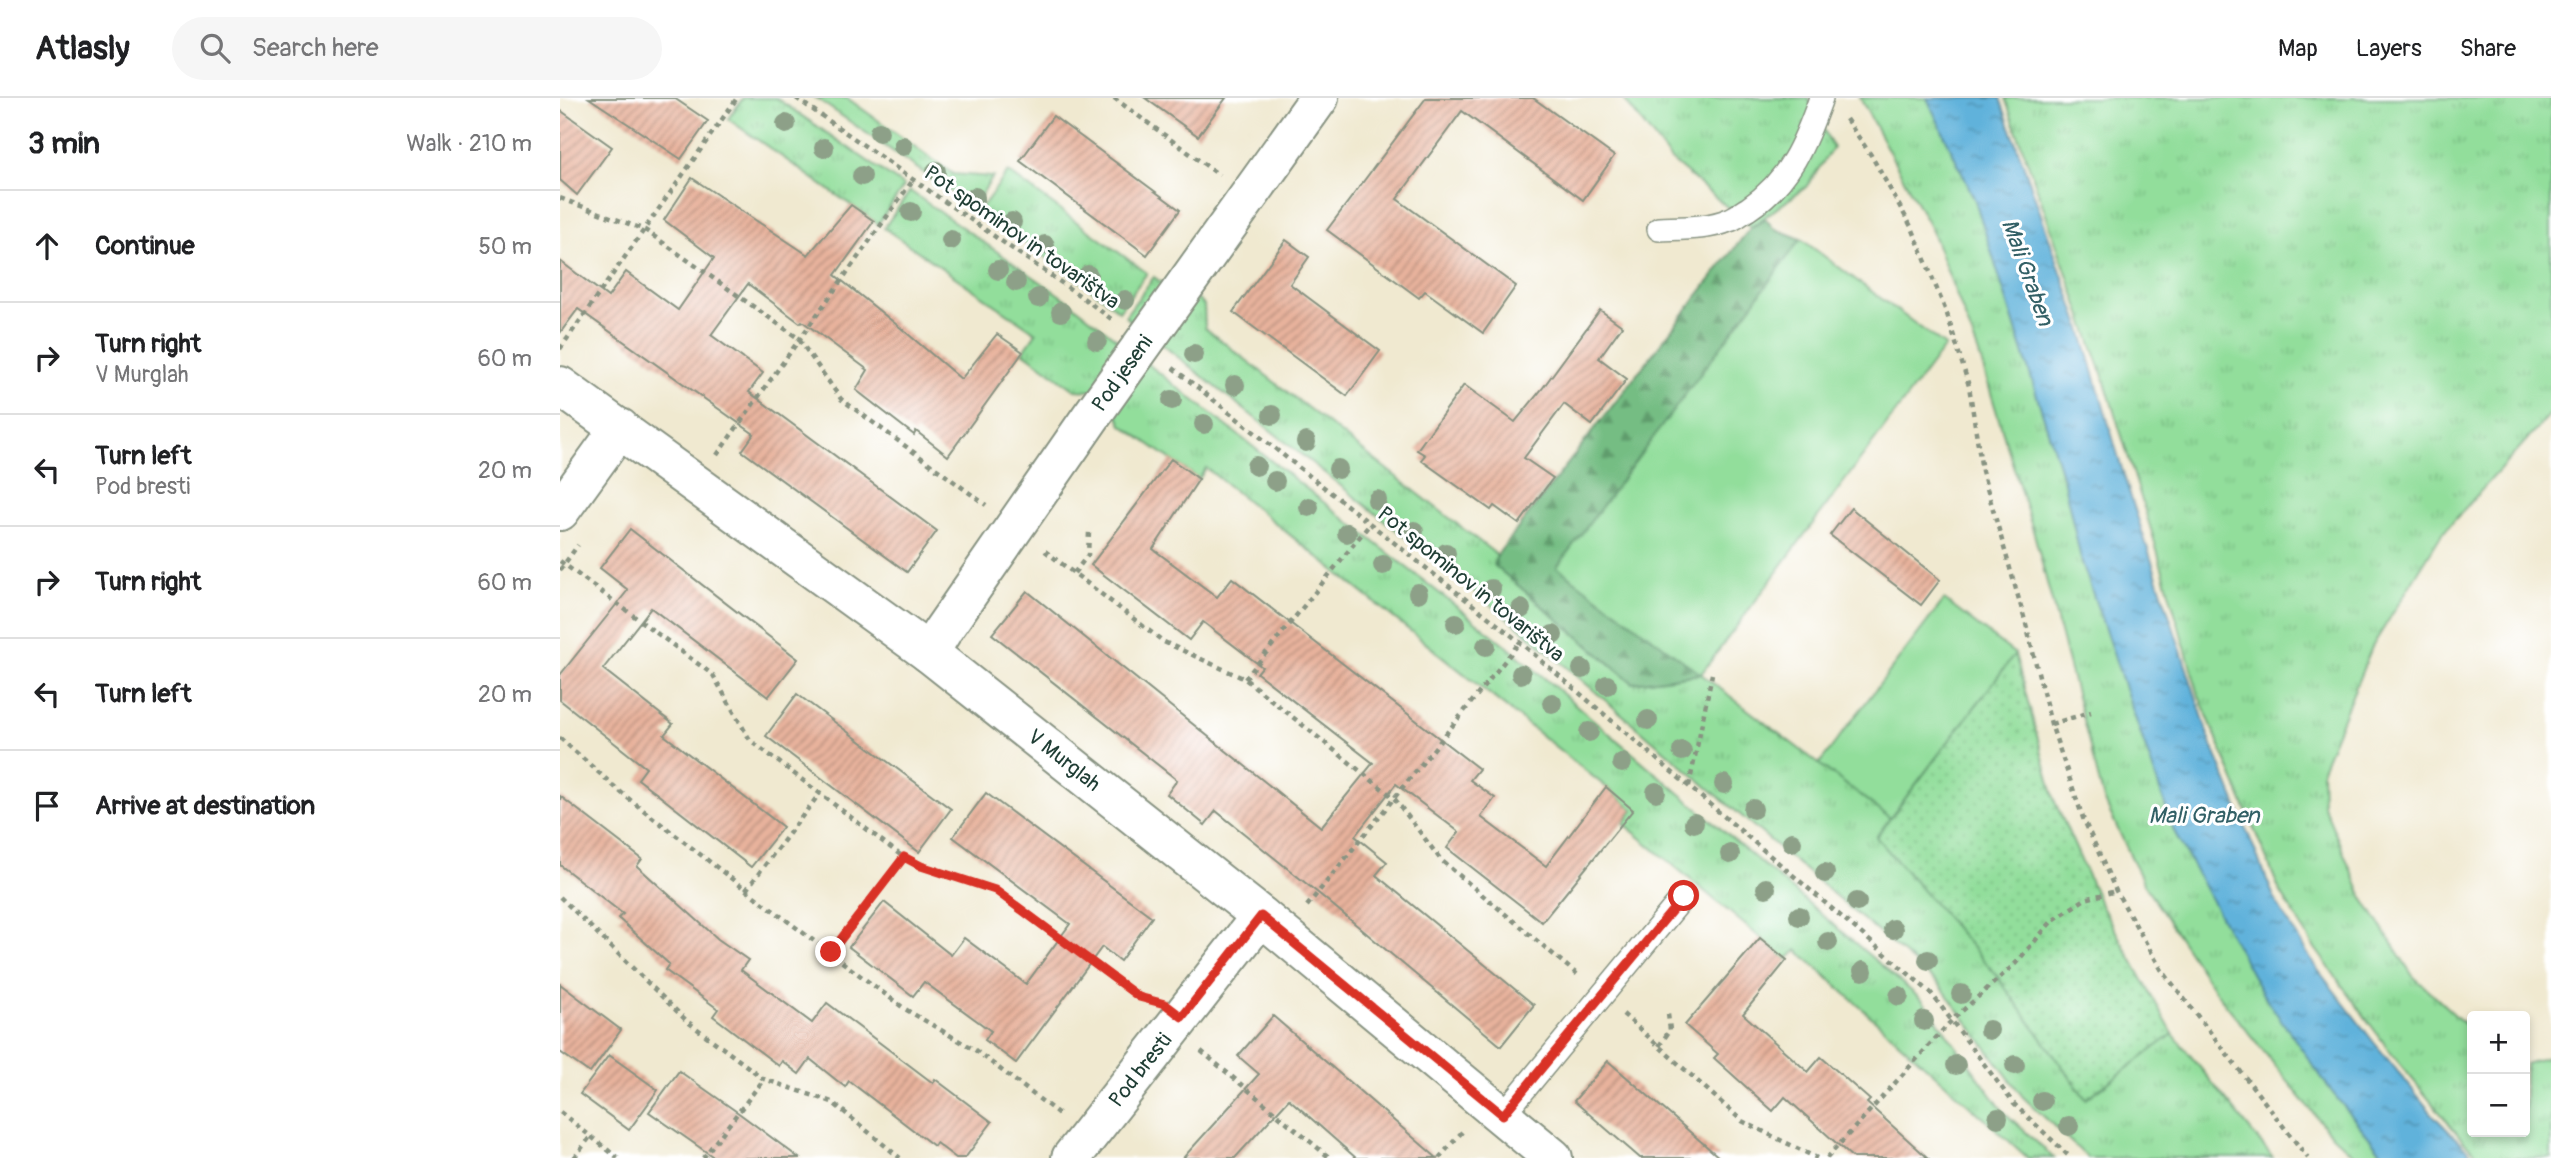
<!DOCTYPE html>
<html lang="en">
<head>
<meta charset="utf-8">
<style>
	body { margin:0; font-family:Pangolin,sans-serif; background:#f6f6f6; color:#202124 }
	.controls { position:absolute; right:21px; bottom:21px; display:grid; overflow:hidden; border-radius:7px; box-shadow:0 4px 10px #0003 }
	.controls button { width:63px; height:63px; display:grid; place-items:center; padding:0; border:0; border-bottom:2px solid #e0e0e0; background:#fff; color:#202124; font:35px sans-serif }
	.stop { position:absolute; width:21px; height:21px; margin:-16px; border:5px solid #d93025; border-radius:50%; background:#fff }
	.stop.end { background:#d93025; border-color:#fff; box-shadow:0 2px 7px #0008 }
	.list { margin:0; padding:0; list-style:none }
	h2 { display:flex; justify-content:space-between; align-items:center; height:91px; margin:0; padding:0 28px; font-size:30px }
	h2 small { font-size:23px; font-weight:400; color:#757577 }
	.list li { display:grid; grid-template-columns:46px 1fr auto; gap:21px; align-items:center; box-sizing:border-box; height:112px; padding:0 28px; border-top:2px solid #e0e0e0 }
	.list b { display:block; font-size:26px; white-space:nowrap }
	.list p { margin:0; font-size:23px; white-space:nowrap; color:#757577 }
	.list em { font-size:23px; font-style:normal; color:#757577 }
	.icon { flex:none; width:38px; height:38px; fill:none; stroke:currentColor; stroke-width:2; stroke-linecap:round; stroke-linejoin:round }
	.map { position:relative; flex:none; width:1991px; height:1060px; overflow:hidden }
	header { display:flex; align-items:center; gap:42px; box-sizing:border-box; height:98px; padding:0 35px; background:#fff; border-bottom:2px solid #e0e0e0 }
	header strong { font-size:33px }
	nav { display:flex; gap:38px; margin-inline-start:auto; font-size:24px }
	.search { width:490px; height:63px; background:#f6f6f6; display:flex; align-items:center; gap:18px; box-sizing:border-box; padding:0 24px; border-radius:38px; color:#757577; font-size:26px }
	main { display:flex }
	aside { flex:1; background:#fff }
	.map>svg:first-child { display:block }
	.grass { fill:url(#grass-tufts); stroke:#588e68; stroke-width:2 }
	.forest { fill:url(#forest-firs); stroke:#4a7d5c; stroke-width:2 }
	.garden { fill:url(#garden-dots); stroke:#588e68; stroke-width:2 }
	.pitch { fill:#92de9b; stroke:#588e68; stroke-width:2 }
	.water { fill:url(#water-ripples); stroke:#407888; stroke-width:2 }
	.building { fill:url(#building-hatch) }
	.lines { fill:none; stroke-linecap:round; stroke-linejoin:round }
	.lane-casing { stroke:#889382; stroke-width:26 }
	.street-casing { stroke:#889382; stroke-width:42 }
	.secondary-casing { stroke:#889382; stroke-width:42 }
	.path { stroke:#889382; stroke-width:4.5; stroke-dasharray:5 5; stroke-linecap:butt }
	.lane { stroke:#fff; stroke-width:23 }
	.street { stroke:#fff; stroke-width:38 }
	.secondary { stroke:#fff; stroke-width:38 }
	.tree { fill:#8da088 }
	.route { stroke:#d93025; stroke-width:9 }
	.labels { text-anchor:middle; stroke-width:6; stroke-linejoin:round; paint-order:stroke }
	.street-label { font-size:21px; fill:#1f3d34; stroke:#fff }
	.water-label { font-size:23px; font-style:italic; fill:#326066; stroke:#fff }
</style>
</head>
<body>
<header>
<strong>Atlasly</strong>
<div class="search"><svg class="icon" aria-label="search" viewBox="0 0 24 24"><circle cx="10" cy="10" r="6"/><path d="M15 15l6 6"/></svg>Search here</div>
<nav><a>Map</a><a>Layers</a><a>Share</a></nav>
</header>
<main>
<aside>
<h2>3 min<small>Walk · 210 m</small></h2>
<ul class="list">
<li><svg class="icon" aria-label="ahead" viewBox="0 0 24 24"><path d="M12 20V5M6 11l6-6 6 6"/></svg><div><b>Continue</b></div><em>50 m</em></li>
<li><svg class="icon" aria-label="right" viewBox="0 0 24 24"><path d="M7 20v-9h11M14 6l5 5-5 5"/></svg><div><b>Turn right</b><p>V Murglah</p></div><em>60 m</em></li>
<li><svg class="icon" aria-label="left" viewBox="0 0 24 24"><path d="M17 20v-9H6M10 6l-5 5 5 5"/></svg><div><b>Turn left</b><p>Pod bresti</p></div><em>20 m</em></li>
<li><svg class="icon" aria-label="right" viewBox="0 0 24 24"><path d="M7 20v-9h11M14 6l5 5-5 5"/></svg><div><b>Turn right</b></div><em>60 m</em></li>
<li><svg class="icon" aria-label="left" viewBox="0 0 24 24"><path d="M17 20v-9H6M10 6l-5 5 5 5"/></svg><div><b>Turn left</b></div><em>20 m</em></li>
<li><svg class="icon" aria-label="arrive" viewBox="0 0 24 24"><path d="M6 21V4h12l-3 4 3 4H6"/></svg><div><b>Arrive at destination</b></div></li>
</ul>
</aside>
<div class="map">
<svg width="1991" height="1060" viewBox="0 0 1991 1060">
	<defs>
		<pattern id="grass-tufts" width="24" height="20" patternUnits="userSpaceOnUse" patternTransform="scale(1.75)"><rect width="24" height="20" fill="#92de9b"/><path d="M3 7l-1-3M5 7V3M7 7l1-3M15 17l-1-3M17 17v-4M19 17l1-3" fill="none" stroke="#7dbf86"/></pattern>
		<pattern id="forest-firs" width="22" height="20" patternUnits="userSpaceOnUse" patternTransform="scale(1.75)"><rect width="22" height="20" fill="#75bd83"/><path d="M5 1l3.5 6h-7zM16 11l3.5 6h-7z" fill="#5f9b6c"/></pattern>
		<pattern id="garden-dots" width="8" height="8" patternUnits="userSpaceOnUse" patternTransform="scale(1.75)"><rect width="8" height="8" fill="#92de9b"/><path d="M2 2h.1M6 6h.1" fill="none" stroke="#7dbf86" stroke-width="1.8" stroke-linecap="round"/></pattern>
		<pattern id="water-ripples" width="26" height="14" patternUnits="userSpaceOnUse" patternTransform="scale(1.75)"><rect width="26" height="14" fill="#60b2db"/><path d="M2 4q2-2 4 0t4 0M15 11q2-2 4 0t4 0" fill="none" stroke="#4f92b2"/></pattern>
		<pattern id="building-hatch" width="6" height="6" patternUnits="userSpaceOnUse" patternTransform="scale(1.75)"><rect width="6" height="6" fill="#e8b29c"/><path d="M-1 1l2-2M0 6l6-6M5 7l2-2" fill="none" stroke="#bb9280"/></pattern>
	</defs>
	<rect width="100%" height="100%" fill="#fff"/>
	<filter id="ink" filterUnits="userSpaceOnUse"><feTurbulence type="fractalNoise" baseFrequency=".0143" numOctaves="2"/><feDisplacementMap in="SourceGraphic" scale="14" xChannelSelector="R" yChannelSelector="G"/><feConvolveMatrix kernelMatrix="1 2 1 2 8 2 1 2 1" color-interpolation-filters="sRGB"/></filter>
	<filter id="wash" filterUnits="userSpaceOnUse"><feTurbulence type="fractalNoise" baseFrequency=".00686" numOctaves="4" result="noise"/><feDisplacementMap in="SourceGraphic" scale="28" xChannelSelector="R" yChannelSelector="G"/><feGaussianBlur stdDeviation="1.57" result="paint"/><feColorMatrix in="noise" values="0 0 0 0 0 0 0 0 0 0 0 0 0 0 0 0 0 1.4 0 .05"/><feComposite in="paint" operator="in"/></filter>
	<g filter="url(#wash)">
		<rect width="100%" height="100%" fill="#f0e9d0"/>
		<g class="grass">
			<path d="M 183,0 L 216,0 L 344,88 L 318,126 L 168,21 Z"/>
			<path d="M 256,0 L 287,0 L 393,76 L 433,79 L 413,109 Z"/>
			<path d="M 1063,0 L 1248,0 L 1273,50 L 1246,89 L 1191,129 L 1111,62 Z"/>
			<path d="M 1300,0 L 1367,0 L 1415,102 L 1503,380 L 1521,461 L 1614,733 L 1703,895 L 1772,994 L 1826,1060 L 1797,1060 L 1767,1032 L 1655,893 L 1584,786 L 1544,702 L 1475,439 L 1418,253 L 1371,131 Z"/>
			<path d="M 1445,0 L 1991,0 L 1991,315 L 1881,437 L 1812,549 L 1762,671 L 1763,707 L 1803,800 L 1853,878 L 1912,933 L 1912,1034 L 1965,1034 L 1965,966 L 1991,958 L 1991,1060 L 1921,1060 L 1905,1045 L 1834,959 L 1752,846 L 1719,791 L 1639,598 L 1592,435 L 1545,284 Z"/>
			<path d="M 448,74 L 587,175 L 559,213 L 541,198 L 419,113 Z"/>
			<path d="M 350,93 L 511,205 L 568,250 L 531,293 L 515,292 L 463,254 L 476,235 L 324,130 Z"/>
			<path d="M 594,179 L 611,191 L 582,232 L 565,218 Z"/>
			<path d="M 632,197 L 644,207 L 645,230 L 937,457 L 934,467 L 1073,585 L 1141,576 L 1330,720 L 1317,739 L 1434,874 L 1526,1001 L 1613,936 L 1713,1060 L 1528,1060 L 1463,999 L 1379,886 L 964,533 L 599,244 Z"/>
			<path d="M 584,263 L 948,549 L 1363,903 L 1444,1014 L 1494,1060 L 1468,1060 L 1237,852 L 1227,862 L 1064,726 L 1073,712 L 1046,689 L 646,370 L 639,381 L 562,327 L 555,311 Z"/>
		</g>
		<path class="forest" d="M 1206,121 L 1213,130 L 1241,141 L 997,469 L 1141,576 L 1073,585 L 934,467 L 937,457 L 1191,129 Z"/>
		<path class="garden" d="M 1455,556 L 1495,704 L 1540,805 L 1613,936 L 1526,1001 L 1434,874 L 1316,739 Z"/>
		<g class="pitch">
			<path d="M 1241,141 L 1385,248 L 1141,576 L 997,469 Z"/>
			<path d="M 1384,502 L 1455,556 L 1330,720 L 1259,666 Z"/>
		</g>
		<path class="water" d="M 1367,0 L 1440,0 L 1520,228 L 1564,378 L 1651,645 L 1716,804 L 1755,868 L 1816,947 L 1874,1018 L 1915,1060 L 1826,1060 L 1772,994 L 1702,895 L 1614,733 L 1521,461 L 1503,380 L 1415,102 Z"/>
		<g id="blocks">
			<g class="building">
				<path d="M 29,0 L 114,0 L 148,23 L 121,61 Z"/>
				<path d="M 585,0 L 666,0 L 638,38 Z"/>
				<path d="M 866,0 L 973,0 L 1054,58 L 1023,102 L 902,13 L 837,101 L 956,188 L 923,235 L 865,193 L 859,200 L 767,132 Z"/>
				<path d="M 0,12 L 52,49 L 17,97 L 0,82 Z"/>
				<path d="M 493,18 L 620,112 L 587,157 L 460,63 Z"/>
				<path d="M 132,80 L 248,157 L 291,107 L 314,123 L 275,177 L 342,231 L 401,281 L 437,236 L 463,254 L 388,358 L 356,333 L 354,337 L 296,292 L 308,272 L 242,223 L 240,225 L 188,186 L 151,237 L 203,275 L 189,294 L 377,433 L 347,474 L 182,353 L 194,336 L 18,211 L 0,235 L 0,163 L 48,199 L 66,174 L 118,212 L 154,160 L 104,122 Z"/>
				<path d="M 726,142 L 749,159 L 730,186 L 820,253 L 787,298 L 673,214 Z"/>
				<path d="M 1040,212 L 1062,228 L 1039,260 L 1067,281 L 1032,327 L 1004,306 L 964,360 L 993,380 L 959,426 L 934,408 L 931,412 L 861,362 L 865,357 L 857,352 L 904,287 L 955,324 L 982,291 Z"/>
				<path d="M 611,361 L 639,381 L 593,451 L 657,499 L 672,480 L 919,671 L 910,682 L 935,700 L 921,719 L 986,768 L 1046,689 L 1073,712 L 982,824 L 887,750 L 899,734 L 836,686 L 795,738 L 827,764 L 816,777 L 974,907 L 941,948 L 763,799 L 656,713 L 645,727 L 607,696 L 617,682 L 432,536 L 467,493 L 761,729 L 813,665 L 697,575 L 702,569 L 643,524 L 629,542 L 531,467 Z"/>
				<path d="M 1291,410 L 1380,482 L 1361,507 L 1270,437 Z"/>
				<path d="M 70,431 L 238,561 L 208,599 L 91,510 L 43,571 L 113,626 L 104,637 L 223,729 L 191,769 L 78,681 L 86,670 L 0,602 L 0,577 L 68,492 L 40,470 Z"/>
				<path d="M 237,596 L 391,711 L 359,754 L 206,638 Z"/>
				<path d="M 426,695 L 592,819 L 560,863 L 542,849 L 456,965 L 425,942 L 431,933 L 364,884 L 353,898 L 289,849 L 324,804 L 391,857 L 404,840 L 466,886 L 510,826 L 393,739 Z"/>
				<path d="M 0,698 L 82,761 L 77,768 L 158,841 L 188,862 L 181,872 L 252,925 L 267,905 L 373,985 L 375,981 L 432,1024 L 405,1060 L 396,1060 L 376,1045 L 374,1048 L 289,983 L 285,989 L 250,961 L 239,976 L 222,963 L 219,968 L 153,918 L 158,911 L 105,872 L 109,866 L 58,820 L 63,816 L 0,767 Z"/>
				<path d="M 1200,840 L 1227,862 L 1183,916 L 1248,974 L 1261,959 L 1310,1002 L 1307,1005 L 1368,1060 L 1293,1060 L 1225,999 L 1213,1013 L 1154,960 L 1158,956 L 1125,927 Z"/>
				<path d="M 0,886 L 61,932 L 30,975 L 0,954 Z"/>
				<path d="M 713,918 L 877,1060 L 796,1060 L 729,1001 L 675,1060 L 623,1060 L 699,976 L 678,958 Z"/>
				<path d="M 49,957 L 98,992 L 69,1032 L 20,996 Z"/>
				<path d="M 1048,963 L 1160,1060 L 1080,1060 L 1014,1003 Z"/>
				<path d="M 119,973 L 180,1016 L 239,1060 L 155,1060 L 89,1014 Z"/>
			</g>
		</g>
	</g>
	<g filter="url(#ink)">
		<use href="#blocks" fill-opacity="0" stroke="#889382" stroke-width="2"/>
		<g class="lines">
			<defs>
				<g id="lane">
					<path d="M 1099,131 C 1122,130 1148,131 1169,122 C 1176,120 1182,114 1188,111 C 1230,83 1245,45 1261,0"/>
					<path d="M 943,1017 L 1124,798"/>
				</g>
				<g id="street">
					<path d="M 0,413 L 60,330"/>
					<path id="s1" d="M 369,555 L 383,532 L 530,320 L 759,0"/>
					<path id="s2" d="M 511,1060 L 701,818"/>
				</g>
				<g id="secondary">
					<path id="s3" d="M 0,288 L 369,555 L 701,818 L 993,1060"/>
				</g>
			</defs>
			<use href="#lane" class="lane-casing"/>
			<use href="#street" class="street-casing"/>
			<use href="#secondary" class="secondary-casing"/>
			<g class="path">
				<path d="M 236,0 L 526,202 L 554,223"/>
				<path d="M 554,0 L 659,77"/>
				<path d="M 1286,21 L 1311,57 L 1353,132 L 1387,216 L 1409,288 L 1422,373 L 1466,526 L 1491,626 L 1523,720 L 1556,793 L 1601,871 L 1748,1060"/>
				<path d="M 0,100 L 85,132 L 238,240 L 281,301 L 426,407"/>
				<path d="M 0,251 L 177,0"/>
				<path d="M 613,270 L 956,541 L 1371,895 L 1454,1006 L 1511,1060"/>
				<path d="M 157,357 L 353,82"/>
				<path d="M 485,453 L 604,544 L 685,581 L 834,700 L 881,762 L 1019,878"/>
				<path d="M 0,463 L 153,577 L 190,642 L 343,759 L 361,768 L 435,792 L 578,899 L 588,901"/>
				<path d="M 0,472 L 18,447"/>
				<path d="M 514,475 L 528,457 L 529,434"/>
				<path d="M 685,581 L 810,426"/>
				<path d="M 1491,626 L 1531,614"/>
				<path d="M 0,640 L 64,697 L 186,792 L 345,911 L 415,952 L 499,1016"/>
				<path d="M 1129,688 L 1152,576"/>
				<path d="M 186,792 L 260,695"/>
				<path d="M 0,799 L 128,924 L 204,981 L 272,1004 L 340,1060"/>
				<path d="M 747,808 L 960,544"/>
				<path d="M 271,854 L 343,759"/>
				<path d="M 1063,916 L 1182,1023 L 1257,1060"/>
				<path d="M 1099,948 L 1110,932 L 1108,916"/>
				<path d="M 641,953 L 770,1060"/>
				<path d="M 0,1014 L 58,1060"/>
				<path d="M 14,1060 L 30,1039"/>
				<path d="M 143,1060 L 204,981"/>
				<path d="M 879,1060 L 902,1034"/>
				<path d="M 1267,1060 L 1392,922 L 1456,865 L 1492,823 L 1525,801 L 1556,793"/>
			</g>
			<use href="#lane" class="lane"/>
			<use href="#street" class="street"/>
			<use href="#secondary" class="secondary"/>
		</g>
		<g class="tree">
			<circle cx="226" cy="26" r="10"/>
			<circle cx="319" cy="34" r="10"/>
			<circle cx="343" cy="48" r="10"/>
			<circle cx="264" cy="50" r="10"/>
			<circle cx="376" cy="73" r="10"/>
			<circle cx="302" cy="78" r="10"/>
			<circle cx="415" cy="99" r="10"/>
			<circle cx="351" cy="114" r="10"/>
			<circle cx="452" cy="124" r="10"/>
			<circle cx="391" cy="142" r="10"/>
			<circle cx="485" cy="147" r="10"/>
			<circle cx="438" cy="172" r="10"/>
			<circle cx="528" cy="177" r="10"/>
			<circle cx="456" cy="184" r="10"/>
			<circle cx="478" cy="200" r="10"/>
			<circle cx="565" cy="202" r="10"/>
			<circle cx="501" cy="214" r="10"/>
			<circle cx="537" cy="243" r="10"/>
			<circle cx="634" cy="256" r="10"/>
			<circle cx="675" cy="287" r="10"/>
			<circle cx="612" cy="302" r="10"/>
			<circle cx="712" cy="317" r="10"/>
			<circle cx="644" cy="326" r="10"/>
			<circle cx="746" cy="344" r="10"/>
			<circle cx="696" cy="368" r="10"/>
			<circle cx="778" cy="371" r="10"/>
			<circle cx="715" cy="383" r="10"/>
			<circle cx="817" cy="402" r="10"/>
			<circle cx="749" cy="409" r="10"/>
			<circle cx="854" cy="433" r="10"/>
			<circle cx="787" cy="435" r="10"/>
			<circle cx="886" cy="455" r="10"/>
			<circle cx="823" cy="467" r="10"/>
			<circle cx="931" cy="491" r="10"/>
			<circle cx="858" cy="495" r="10"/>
			<circle cx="961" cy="511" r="10"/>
			<circle cx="896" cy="525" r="10"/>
			<circle cx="993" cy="537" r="10"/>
			<circle cx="926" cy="548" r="10"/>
			<circle cx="1022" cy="571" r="10"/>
			<circle cx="961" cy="576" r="10"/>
			<circle cx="1047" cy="587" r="10"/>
			<circle cx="992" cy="605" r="10"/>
			<circle cx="1088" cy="622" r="10"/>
			<circle cx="1029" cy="634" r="10"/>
			<circle cx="1122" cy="653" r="10"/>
			<circle cx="1062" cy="665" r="10"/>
			<circle cx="1164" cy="686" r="10"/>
			<circle cx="1096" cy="694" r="10"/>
			<circle cx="1193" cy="711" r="10"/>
			<circle cx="1134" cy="725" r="10"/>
			<circle cx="1232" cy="744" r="10"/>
			<circle cx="1170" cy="756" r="10"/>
			<circle cx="1265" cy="775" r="10"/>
			<circle cx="1206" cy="790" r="10"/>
			<circle cx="1297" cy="804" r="10"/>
			<circle cx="1239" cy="818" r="10"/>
			<circle cx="1333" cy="831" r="10"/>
			<circle cx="1268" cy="844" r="10"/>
			<circle cx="1368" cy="862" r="10"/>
			<circle cx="1303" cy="873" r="10"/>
			<circle cx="1401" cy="896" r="10"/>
			<circle cx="1339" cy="898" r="10"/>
			<circle cx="1364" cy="923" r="10"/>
			<circle cx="1429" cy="932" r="10"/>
			<circle cx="1396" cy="967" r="10"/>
			<circle cx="1455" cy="967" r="10"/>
			<circle cx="1482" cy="1003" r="10"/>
			<circle cx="1438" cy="1020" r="10"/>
			<circle cx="1509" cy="1028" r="10"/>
		</g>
	</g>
	<g class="lines" filter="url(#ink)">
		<path class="route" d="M 271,854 L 344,759 L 361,768 L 435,792 L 579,899 L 605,906 L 622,919 L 701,818 L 943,1017 L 1124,798"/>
	</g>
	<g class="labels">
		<g class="street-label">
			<text transform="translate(462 139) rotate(35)" y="7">Pot spominov in tovarištva</text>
			<text dy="7" stroke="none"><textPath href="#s1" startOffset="340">Pod jeseni</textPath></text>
			<text transform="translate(911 486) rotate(39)" y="7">Pot spominov in tovarištva</text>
			<text dy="7" stroke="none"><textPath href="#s3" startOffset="628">V Murglah</textPath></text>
			<text dy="7" stroke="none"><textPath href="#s2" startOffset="112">Pod bresti</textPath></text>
		</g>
		<g class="water-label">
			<text transform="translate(1468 174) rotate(70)" y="8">Mali Graben</text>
			<text x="1644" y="725">Mali Graben</text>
		</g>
	</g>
</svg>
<div class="controls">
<button>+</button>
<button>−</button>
</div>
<div class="stop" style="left:1124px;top:798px"></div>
<div class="stop end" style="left:271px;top:854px"></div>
</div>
</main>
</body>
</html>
